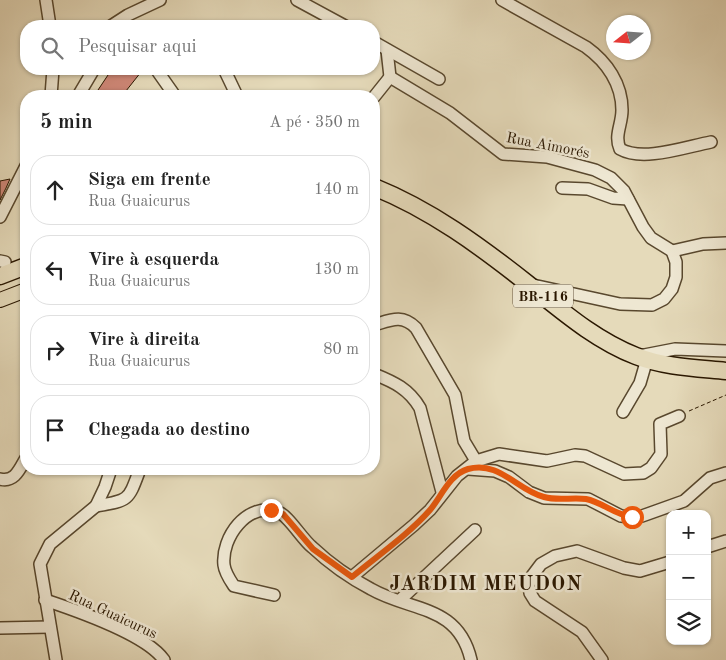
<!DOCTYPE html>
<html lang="pt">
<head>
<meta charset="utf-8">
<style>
	body { margin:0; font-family:"Old Standard TT",serif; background:#f2f2f2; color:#222 }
	.controls { position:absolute; right:15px; bottom:15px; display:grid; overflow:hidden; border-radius:10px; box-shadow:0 1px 4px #0004 }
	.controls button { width:45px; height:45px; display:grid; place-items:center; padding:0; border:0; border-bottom:1px solid #e0e0e0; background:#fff; color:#222; font:25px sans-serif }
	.compass { position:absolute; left:606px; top:15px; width:45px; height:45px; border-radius:50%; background:#fff; box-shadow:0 1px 4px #0004; rotate:253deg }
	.stop { position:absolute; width:15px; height:15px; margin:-11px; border:4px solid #ea580c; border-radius:50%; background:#fff }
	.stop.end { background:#ea580c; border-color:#fff; box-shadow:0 1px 5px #0008 }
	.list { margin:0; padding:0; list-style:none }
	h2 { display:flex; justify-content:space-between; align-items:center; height:65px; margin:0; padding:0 20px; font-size:21px }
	h2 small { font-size:16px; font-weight:400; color:#767676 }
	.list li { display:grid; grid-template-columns:32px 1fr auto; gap:15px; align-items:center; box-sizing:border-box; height:70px; margin:0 10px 10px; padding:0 10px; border:1px solid #e0e0e0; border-radius:20px }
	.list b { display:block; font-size:19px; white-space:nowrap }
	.list p { margin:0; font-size:16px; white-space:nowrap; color:#767676 }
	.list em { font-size:16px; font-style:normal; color:#767676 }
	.icon { flex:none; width:28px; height:28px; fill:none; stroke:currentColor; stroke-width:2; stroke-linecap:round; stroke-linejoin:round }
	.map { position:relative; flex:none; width:726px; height:660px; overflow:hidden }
	.search { position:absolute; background:#fff; box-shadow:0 1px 4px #0004; left:20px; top:20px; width:360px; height:55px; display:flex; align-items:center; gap:12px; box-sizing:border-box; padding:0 18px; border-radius:20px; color:#767676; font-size:19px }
	.panel { position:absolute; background:#fff; box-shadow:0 1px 4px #0004; left:20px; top:90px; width:360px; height:385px; border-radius:20px }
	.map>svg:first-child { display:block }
	.building { fill:#cf8878; stroke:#2a1700 }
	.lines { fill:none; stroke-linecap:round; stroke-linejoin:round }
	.minor-casing { stroke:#59482e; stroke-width:14 }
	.major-casing { stroke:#2a1700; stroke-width:16 }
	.highway-casing { stroke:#2a1700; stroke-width:19 }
	.path { stroke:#2a1700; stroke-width:1; stroke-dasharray:4 2.5; stroke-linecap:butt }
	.minor { stroke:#eee7d2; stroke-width:11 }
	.major { stroke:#e5daba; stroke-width:14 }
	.highway { stroke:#e5daba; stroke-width:16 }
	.route { stroke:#ea580c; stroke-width:6 }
	.labels { text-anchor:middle; stroke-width:5; stroke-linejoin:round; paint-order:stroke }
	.shield { fill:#eee7d2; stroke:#65553f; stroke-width:1 }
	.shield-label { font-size:14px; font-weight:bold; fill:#2a1700 }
	.street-label { font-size:15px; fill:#2a1700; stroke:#eee7d2 }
	.district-label { font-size:20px; font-weight:bold; letter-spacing:1px; fill:#2a1700; stroke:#eee7d2 }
</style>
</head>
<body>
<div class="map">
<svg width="726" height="660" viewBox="0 0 726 660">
	<rect width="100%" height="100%" fill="#e5daba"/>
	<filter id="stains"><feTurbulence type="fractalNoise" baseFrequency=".004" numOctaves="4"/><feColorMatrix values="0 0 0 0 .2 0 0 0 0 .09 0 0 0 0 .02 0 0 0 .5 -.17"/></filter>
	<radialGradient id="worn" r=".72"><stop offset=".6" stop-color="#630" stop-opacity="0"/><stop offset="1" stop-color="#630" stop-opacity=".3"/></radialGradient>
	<g class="building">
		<path d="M 112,69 L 138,69 L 141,72 L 122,96 L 94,96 Z"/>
		<path d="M 10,179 L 6,188 L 0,200 L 0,181 Z"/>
	</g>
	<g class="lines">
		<defs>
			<g id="minor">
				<path d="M 46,0 L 50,26"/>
				<path d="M 297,0 L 345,26"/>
				<path d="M 502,0 L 586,47 C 607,62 622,84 622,110 C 622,125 614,135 620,149 C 643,162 685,147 711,142"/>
				<path d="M 111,26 L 128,15 L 160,0"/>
				<path d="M 374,42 L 439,79"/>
				<path d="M 387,50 L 390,77"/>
				<path d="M 156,69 L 175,96"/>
				<path d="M 225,71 L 237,96"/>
				<path d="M 51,96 L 53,69"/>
				<path d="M 78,96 L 94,69"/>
				<path d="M 374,97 L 390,77 L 450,113 L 503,154 L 547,157 L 595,170 L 611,178 L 624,191 L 643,227 L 651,238 L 672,251 L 676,262 L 676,277 L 672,289 L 664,299 L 652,305 L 620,304 L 533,285"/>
				<path d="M 562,188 L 588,189 L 613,198 L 628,199"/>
				<path d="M 0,217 L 26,166"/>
				<path d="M 672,251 L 703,244 L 726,243"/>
				<path d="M 0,261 L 5,262"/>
				<path d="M 374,325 C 391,320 402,314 416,328 L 455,395 L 464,441 L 476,461"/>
				<path d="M 639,356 L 675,349 L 726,351"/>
				<path d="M 374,374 C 394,382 409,389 420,408 L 442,492"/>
				<path d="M 623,412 L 640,383 L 647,359"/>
				<path d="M 468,469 L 495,471 L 509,477 L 529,492 L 544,498 L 588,499 L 621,516 L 631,517 L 642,516 L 684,501 L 710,478 L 726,473"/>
				<path d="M 0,479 C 15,483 20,468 26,458"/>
				<path d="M 96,506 C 130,500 128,501 140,469"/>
				<path d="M 707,547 L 726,541"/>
				<path d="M 352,577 L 414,525 L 430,510 L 457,476 L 476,461 L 499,454 L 547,461 L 575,455 L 585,456 L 624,474 L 643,473 L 651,468 L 661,454 L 660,424 L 679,416"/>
				<path d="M 274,595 L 234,586 C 230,580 225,573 224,565 C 221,538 247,501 278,512 C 288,515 302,539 312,547 C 329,563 350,578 371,589 C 411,612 458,604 471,660"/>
				<path d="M 45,600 C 75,610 146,634 164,660"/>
				<path d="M 400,600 L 475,530"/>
				<path d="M 0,628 L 50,627"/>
				<path d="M 56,660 L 40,564 L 50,544 L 96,506 L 105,487 L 111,469"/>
				<path d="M 602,660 L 582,632 L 535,601 L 530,593 L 529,585 L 532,576 L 541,564 L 555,556 L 577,551 L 624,568 L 640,571 L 670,562"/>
			</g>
			<path id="major" d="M 0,300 L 26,290"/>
			<g id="highway">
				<path d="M 374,187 C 431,210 480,246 528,284 C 562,311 595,340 636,356 C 664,367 696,368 726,371"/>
				<path d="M 0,276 L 26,266"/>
			</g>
		</defs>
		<use href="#minor" class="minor-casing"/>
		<use href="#major" class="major-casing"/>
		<use href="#highway" class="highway-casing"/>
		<path class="path" d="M 689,411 L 726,395"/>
		<use href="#minor" class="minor"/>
		<use href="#major" class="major"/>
		<use href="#highway" class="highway"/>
	</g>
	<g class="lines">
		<path class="route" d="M 271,510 L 283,514 L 313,549 L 352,577 C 377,556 408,535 430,510 C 441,497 450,474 468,469 C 499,460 518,491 544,497 C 558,501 572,497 586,499 C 602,502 615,515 632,517"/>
	</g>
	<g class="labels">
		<rect class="shield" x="513" y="284.5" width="60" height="23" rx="4"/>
		<g class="shield-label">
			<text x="543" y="301">BR-116</text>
		</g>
		<g class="street-label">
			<text transform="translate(548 145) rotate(11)" y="5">Rua Aimorés</text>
			<text transform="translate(113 614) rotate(25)" y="5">Rua Guaicurus</text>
		</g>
		<g class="district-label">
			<text x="486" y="590">JARDIM MEUDON</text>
		</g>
	</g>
	<rect width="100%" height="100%" filter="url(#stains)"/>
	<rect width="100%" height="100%" fill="url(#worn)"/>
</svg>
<div class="controls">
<button>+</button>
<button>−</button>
<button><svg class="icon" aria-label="layers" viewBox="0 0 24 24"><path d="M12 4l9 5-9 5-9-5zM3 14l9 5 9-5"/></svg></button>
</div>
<svg class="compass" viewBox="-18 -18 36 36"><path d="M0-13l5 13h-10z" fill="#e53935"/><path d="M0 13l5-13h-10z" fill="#767676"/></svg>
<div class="stop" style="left:632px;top:517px"></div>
<div class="stop end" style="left:271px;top:510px"></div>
<div class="search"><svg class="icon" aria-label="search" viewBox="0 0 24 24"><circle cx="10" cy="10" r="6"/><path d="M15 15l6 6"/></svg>Pesquisar aqui</div>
<section class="panel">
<h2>5 min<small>A pé · 350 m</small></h2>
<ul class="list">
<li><svg class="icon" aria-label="ahead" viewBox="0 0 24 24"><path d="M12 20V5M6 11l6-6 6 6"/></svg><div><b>Siga em frente</b><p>Rua Guaicurus</p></div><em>140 m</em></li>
<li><svg class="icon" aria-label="left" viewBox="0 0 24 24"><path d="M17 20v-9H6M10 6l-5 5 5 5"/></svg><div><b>Vire à esquerda</b><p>Rua Guaicurus</p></div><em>130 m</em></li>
<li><svg class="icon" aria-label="right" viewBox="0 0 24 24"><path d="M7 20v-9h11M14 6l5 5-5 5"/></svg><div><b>Vire à direita</b><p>Rua Guaicurus</p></div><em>80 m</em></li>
<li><svg class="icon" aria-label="arrive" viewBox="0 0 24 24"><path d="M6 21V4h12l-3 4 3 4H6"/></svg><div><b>Chegada ao destino</b></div></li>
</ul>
</section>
</div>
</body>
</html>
